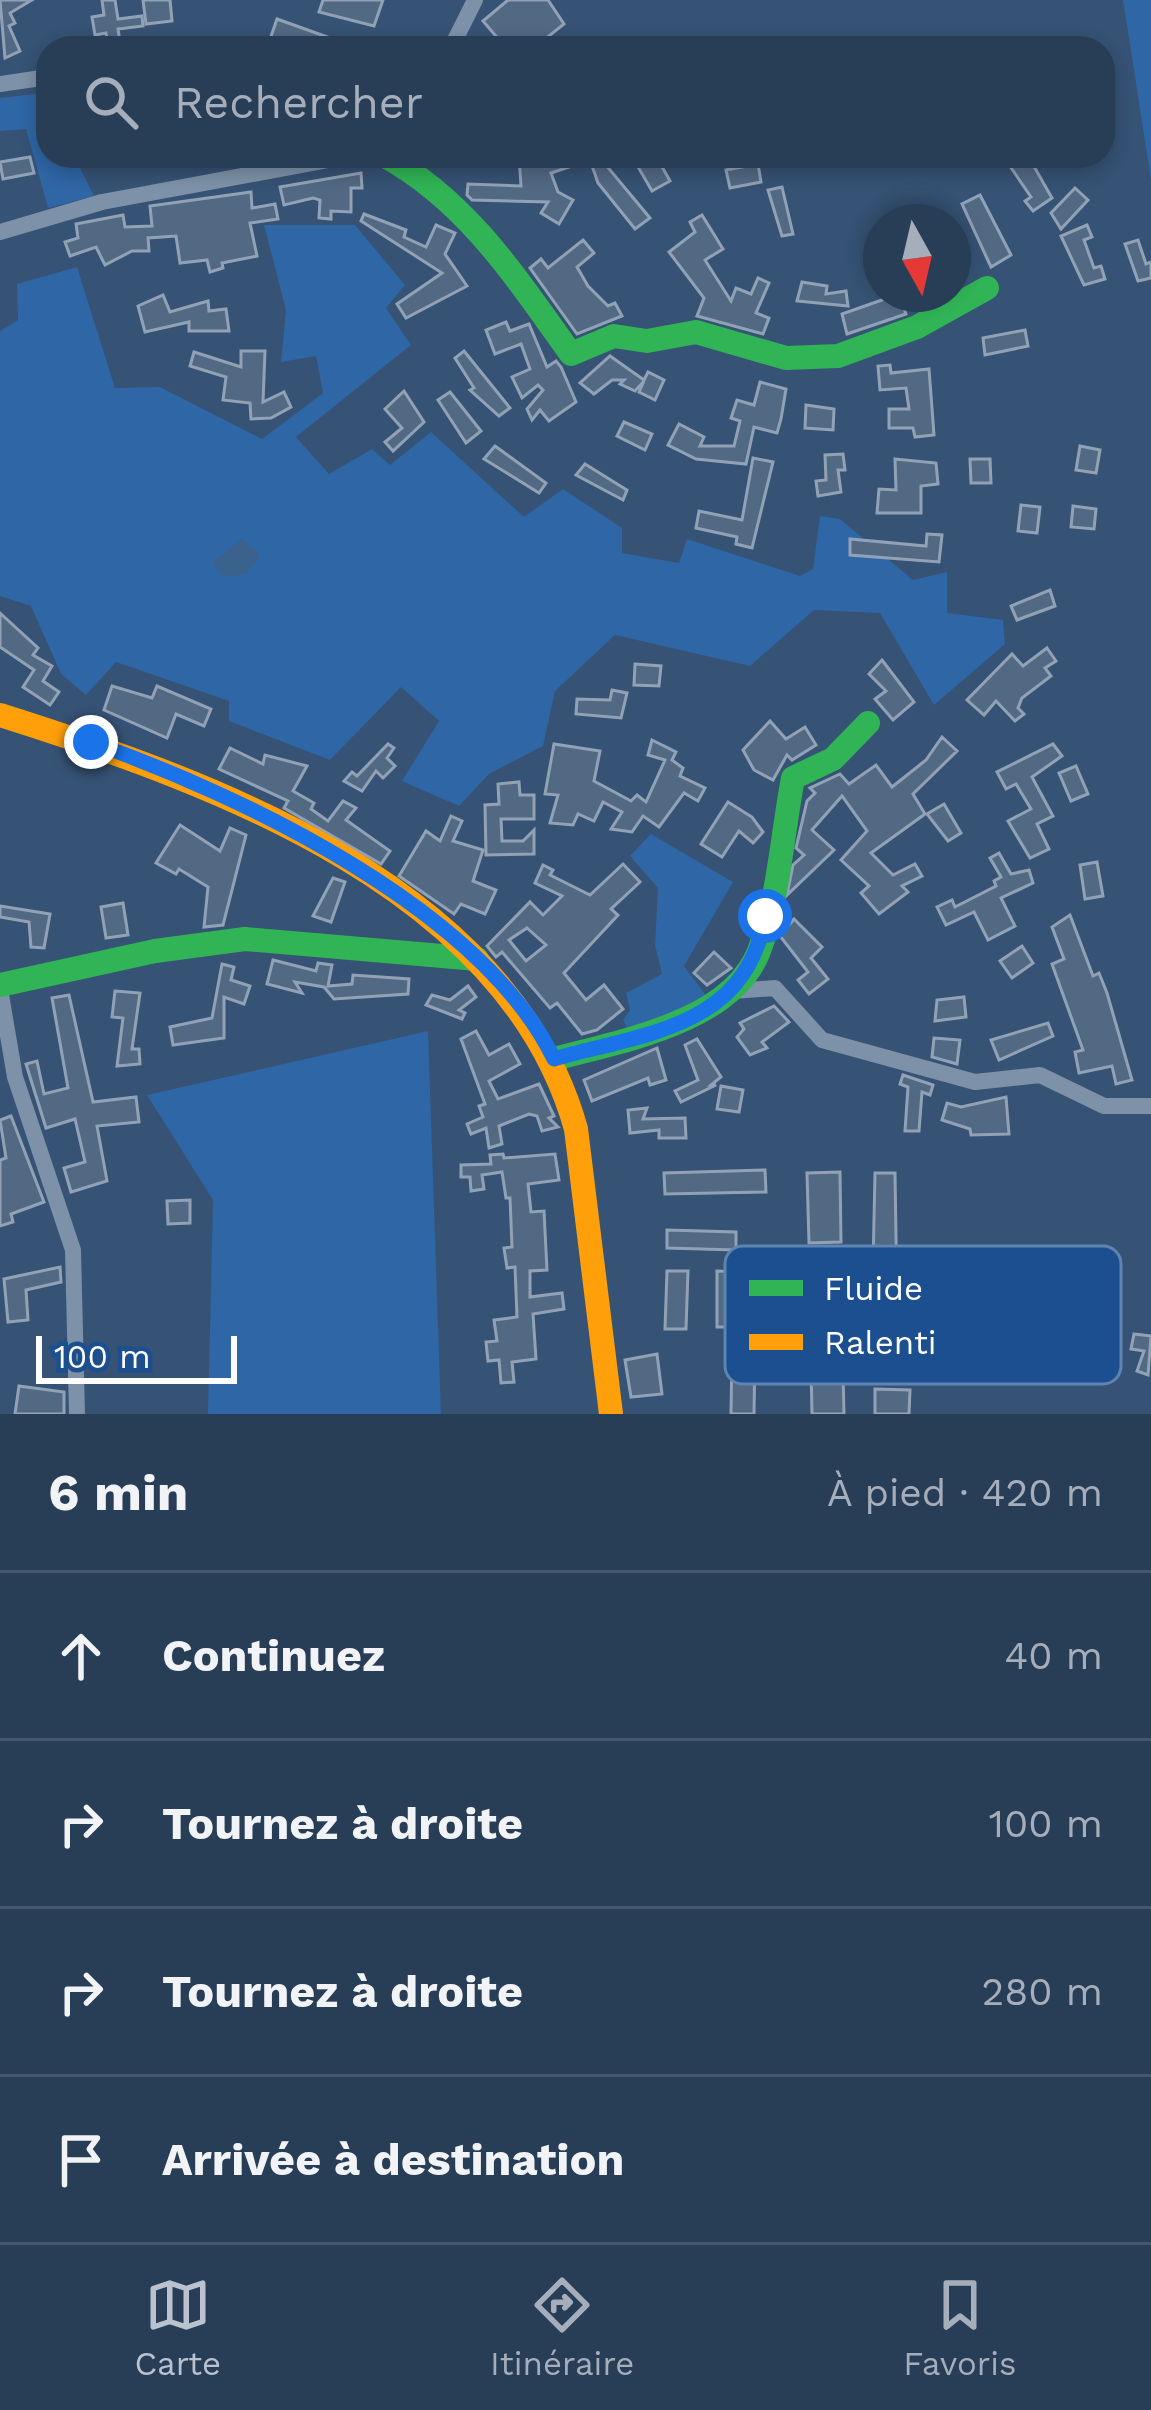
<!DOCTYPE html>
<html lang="fr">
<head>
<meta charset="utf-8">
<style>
	body { margin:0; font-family:"Work Sans",sans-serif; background:#344961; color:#f1f3f6 }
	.compass { position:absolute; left:863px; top:204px; width:108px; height:108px; border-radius:50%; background:#283e57; box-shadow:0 6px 18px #0003; rotate:172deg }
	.scale { position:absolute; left:36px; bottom:30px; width:201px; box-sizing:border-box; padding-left:12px; border:6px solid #fff; border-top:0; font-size:33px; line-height:42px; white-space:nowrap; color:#fff; -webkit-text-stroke:9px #1b4f8f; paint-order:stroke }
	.stop { position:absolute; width:36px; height:36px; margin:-27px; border:9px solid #1a73e8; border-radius:50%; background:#fff }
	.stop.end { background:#1a73e8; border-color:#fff; box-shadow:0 3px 12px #0008 }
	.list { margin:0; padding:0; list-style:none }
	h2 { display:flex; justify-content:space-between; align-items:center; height:156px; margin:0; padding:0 48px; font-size:51px }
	h2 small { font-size:39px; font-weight:400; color:#a5aeba }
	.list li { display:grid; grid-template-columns:78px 1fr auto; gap:36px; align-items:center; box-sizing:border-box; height:168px; padding:0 48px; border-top:3px solid #44576d }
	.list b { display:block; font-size:45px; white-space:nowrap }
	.list em { font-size:39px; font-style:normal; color:#a5aeba }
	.icon { flex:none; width:66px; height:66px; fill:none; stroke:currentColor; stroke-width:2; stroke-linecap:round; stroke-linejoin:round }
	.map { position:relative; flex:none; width:1151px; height:1414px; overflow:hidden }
	.search { position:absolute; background:#283e57; box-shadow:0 6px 18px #0003; left:36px; right:36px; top:36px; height:132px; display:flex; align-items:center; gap:30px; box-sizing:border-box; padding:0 42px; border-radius:36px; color:#a5aeba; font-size:45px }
	.sheet { height:828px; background:#283e57 }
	nav { display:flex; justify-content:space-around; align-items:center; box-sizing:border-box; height:168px; border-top:3px solid #44576d; background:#283e57; font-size:33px; color:#a5aeba }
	nav a { display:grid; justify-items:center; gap:6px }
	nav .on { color:#b9c2ce }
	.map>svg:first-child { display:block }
	.green { fill:#2f66a5 }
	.water { fill:#3b618d }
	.building { fill:#526984; stroke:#92a2b6; stroke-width:3; fill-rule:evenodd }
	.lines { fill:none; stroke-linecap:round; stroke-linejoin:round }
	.street { stroke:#7d92a8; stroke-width:16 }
	.fast { stroke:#30b455; stroke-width:24 }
	.slow { stroke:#ff9f0a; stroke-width:24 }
	.route { stroke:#1a73e8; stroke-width:15 }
	.key { fill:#1b4f8f; stroke:#5f84b1; stroke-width:3 }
	.key-label { font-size:33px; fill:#fff }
</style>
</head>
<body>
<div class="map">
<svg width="1151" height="1414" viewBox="0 0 1151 1414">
	<rect width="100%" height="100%" fill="#365274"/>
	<g class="green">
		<path d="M 1123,0 L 1151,0 L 1151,180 Z"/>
		<path d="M 44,93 L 48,156 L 74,156 L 94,196 L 48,208 L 26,129 L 0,131 L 0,98 Z"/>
		<path d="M 264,225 L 355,225 L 405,285 L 386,308 L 411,345 L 296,437 L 329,474 L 372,449 L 390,465 L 431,432 L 524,517 L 563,489 L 622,528 L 622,553 L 679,563 L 687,539 L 800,576 L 813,569 L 820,516 L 840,519 L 913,580 L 947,572 L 947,613 L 1003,620 L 1005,644 L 934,705 L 880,613 L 814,610 L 750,666 L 615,635 L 555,691 L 543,746 L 489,774 L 459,806 L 402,781 L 439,721 L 401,687 L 330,760 L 229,721 L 229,701 L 116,662 L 86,695 L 61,674 L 31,606 L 0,596 L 0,331 L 18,320 L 17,284 L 77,267 L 115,388 L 160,387 L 262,439 L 323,393 L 316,356 L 281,362 L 286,310 Z"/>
		<path d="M 651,834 L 733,882 L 684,966 L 708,998 L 630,1033 L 623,1020 L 630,1010 L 626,993 L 662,974 L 655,945 L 658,888 L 630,856 Z"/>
		<path d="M 428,1031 L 441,1414 L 208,1414 L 213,1200 L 147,1095 Z"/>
	</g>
	<path class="water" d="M 242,539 L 260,555 L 246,574 L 222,577 L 213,562 Z"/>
	<g class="building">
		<path d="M 0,0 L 32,0 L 10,13 L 15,23 L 9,26 L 20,51 L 5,58 Z"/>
		<path d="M 102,0 L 115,0 L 118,19 L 142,16 L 143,26 L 118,29 L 121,48 L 109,48 L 106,33 L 95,35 L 92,17 L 104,15 Z"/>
		<path d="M 143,0 L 170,0 L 172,21 L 146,24 Z"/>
		<path d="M 323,0 L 383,0 L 374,26 L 319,12 Z"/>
		<path d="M 508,0 L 548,0 L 564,24 L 534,48 L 506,48 L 483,21 Z"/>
		<path d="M 277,19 L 347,44 L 346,48 L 267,48 Z"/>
		<path d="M 519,156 L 620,156 L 605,164 L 650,218 L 635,229 L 598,183 L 590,160 L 551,173 L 558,192 L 573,200 L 559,224 L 541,213 L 548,202 L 472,200 L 467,195 L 468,184 L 521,186 Z"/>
		<path d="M 642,156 L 656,156 L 670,181 L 652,191 L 634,160 Z"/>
		<path d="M 1003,156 L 1028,156 L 1052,198 L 1033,211 L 1025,201 L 1031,197 Z"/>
		<path d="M 30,157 L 34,173 L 3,179 L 0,162 Z"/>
		<path d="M 758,164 L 761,182 L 730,188 L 726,170 Z"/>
		<path d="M 361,173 L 362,188 L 351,188 L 351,212 L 331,211 L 331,219 L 319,218 L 320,200 L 313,198 L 284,205 L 280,187 Z"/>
		<path d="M 782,187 L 793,234 L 782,236 L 768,190 Z"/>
		<path d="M 1075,188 L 1088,200 L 1061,229 L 1051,213 Z"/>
		<path d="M 251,192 L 252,208 L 275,204 L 278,219 L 250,223 L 257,256 L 222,263 L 223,268 L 210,272 L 207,260 L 180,263 L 176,236 L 148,238 L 149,251 L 132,251 L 105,265 L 96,247 L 70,256 L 65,242 L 78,238 L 76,224 L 123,215 L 125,227 L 152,226 L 150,206 Z"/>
		<path d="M 980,195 L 1011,255 L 991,267 L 962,204 Z"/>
		<path d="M 364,214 L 406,230 L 404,237 L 426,247 L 436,225 L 455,233 L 445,254 L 467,286 L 406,318 L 397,304 L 442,273 L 361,221 Z"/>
		<path d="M 702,215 L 723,249 L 705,260 L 731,301 L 736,288 L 751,294 L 758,278 L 769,283 L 756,313 L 769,318 L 763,334 L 697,316 L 704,298 L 669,252 L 695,232 L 690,222 Z"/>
		<path d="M 1087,225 L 1092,237 L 1084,240 L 1094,268 L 1101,266 L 1105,279 L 1084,285 L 1061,236 Z"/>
		<path d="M 583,240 L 594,253 L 577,267 L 588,286 L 608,306 L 615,303 L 622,316 L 577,334 L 530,268 L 541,259 L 548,268 Z"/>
		<path d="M 1138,240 L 1146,264 L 1151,262 L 1151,278 L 1138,281 L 1125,244 Z"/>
		<path d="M 802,282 L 827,286 L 826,294 L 846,291 L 848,306 L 797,301 Z"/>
		<path d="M 899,294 L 906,314 L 847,334 L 842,314 Z"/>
		<path d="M 163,295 L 170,312 L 208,301 L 209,311 L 226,309 L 229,331 L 189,331 L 189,322 L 145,332 L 138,306 Z"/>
		<path d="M 506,322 L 510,331 L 529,324 L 547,367 L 556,361 L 561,367 L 576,402 L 549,421 L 540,410 L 532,420 L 527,409 L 543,390 L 538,385 L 522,398 L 512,377 L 530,369 L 521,344 L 495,354 L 486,330 Z"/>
		<path d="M 1025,330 L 1028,346 L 985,355 L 983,338 Z"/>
		<path d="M 241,351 L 265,351 L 263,402 L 284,392 L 291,407 L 271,418 L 251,419 L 250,403 L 223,400 L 226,377 L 190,366 L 194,352 L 241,367 Z"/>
		<path d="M 464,351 L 510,408 L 499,416 L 470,390 L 474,388 L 455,358 Z"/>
		<path d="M 610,356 L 644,380 L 648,372 L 664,380 L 655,400 L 639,392 L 644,381 L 635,391 L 620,384 L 624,380 L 612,380 L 594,394 L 580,383 Z"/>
		<path d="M 890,365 L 891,373 L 929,369 L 934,435 L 915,437 L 913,428 L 889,428 L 889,409 L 909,409 L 906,388 L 880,390 L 878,366 Z"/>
		<path d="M 760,382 L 786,389 L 781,419 L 777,433 L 754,427 L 746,464 L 696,459 L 668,445 L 679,424 L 704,437 L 700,446 L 734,446 L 740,421 L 731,418 L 737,400 L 754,405 Z"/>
		<path d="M 404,391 L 424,422 L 393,451 L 385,442 L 402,428 L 385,409 Z"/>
		<path d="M 450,392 L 481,431 L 466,443 L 438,400 Z"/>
		<path d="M 806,405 L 834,409 L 833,430 L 805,428 Z"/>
		<path d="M 624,422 L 652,434 L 645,450 L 617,436 Z"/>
		<path d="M 495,446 L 546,483 L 539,493 L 484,459 Z"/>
		<path d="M 1080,446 L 1100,450 L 1096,473 L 1076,470 Z"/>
		<path d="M 843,454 L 845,470 L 838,470 L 841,492 L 818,496 L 816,481 L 826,480 L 825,455 Z"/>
		<path d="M 753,458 L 773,462 L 752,548 L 736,544 L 737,537 L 696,528 L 699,511 L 742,520 Z"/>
		<path d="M 895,459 L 936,463 L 938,484 L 921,486 L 921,513 L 877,513 L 879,489 L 896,490 Z"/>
		<path d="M 970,459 L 990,459 L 991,483 L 971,483 Z"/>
		<path d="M 585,464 L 627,490 L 623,500 L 576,475 Z"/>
		<path d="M 1021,505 L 1040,507 L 1037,533 L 1018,531 Z"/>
		<path d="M 1073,506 L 1096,509 L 1094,529 L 1071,527 Z"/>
		<path d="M 927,534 L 942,535 L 939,562 L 850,555 L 850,539 L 926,546 Z"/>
		<path d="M 1050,590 L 1055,606 L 1017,620 L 1011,606 Z"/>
		<path d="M 0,613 L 38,648 L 33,655 L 52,666 L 43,681 L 59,692 L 50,705 L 23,687 L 34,670 L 0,647 Z"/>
		<path d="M 1047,648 L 1056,661 L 1045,668 L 1051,676 L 1022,698 L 1018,708 L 1024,714 L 1015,721 L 996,701 L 984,715 L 967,700 L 1012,654 L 1023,666 Z"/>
		<path d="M 882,660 L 914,702 L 893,720 L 875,699 L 886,691 L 869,674 Z"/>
		<path d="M 635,664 L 661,666 L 659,686 L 634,685 Z"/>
		<path d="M 112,686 L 152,698 L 157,686 L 211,709 L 204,726 L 176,714 L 167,738 L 104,710 Z"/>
		<path d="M 612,690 L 627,693 L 621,718 L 576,714 L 577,699 L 610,700 Z"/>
		<path d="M 770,721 L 786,739 L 805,727 L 816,745 L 792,760 L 787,755 L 773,780 L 754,770 L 743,750 Z"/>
		<path d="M 942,737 L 957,751 L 913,794 L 925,814 L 871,853 L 893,875 L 915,864 L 922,876 L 902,886 L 908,892 L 879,914 L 861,893 L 869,886 L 841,860 L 867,831 L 842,796 L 812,830 L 834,850 L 787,895 L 793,865 L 804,855 L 796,848 L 807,801 L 815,793 L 810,788 L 840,774 L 849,784 L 876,765 L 892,787 L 926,760 Z"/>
		<path d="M 652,740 L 676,752 L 672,760 L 683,768 L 680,776 L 705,788 L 698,801 L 684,793 L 659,827 L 643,816 L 632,832 L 611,829 L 622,812 L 603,802 L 594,821 L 578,814 L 573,825 L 550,823 L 558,795 L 545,794 L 554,744 L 600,751 L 594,781 L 631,801 L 637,795 L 646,802 L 665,760 L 648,755 Z"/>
		<path d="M 388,744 L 394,748 L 387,758 L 395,766 L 383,778 L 376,771 L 362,791 L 344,781 L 352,772 L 357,776 Z"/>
		<path d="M 1053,744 L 1062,756 L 1032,777 L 1053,816 L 1037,824 L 1049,849 L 1030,858 L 1008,821 L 1031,809 L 1016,784 L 1006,789 L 997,772 Z"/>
		<path d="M 230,748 L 263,764 L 265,755 L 307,766 L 293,791 L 314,803 L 311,809 L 328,821 L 343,801 L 356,808 L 346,820 L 390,851 L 381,864 L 284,808 L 288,801 L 219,769 Z"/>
		<path d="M 1076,766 L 1088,794 L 1071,801 L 1059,773 Z"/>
		<path d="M 519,782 L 520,795 L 534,795 L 534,819 L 501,819 L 502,841 L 523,841 L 534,830 L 534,854 L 486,855 L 485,805 L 499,804 L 498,784 Z"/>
		<path d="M 728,802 L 752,817 L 763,832 L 753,843 L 739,831 L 722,857 L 701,844 Z"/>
		<path d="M 944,804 L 961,833 L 948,841 L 927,814 Z"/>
		<path d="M 451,816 L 462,821 L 453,841 L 483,850 L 473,881 L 496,890 L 485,914 L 461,904 L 454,914 L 399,876 L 426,831 L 440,841 Z"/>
		<path d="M 180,825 L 220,851 L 230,828 L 246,835 L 223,925 L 204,927 L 208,887 L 179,869 L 176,874 L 156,863 Z"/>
		<path d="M 999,853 L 1011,874 L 1029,870 L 1033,883 L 1001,898 L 1015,926 L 988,940 L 974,912 L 946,925 L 937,907 L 952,900 L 955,907 L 996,886 L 994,881 L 1001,877 L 990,858 Z"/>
		<path d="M 1097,862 L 1103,896 L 1085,899 L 1080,865 Z"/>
		<path d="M 623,864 L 640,882 L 611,909 L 618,915 L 564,973 L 586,1000 L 604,985 L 623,1009 L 597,1030 L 582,1034 L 557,1003 L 550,1008 L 502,952 L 496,957 L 487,946 L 530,902 L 543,915 L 562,896 L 535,883 L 543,865 L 553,870 L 550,875 L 590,895 ZM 527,928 L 546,945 L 526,961 L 509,940 Z"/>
		<path d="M 333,878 L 345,882 L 331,922 L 313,916 Z"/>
		<path d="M 123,903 L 128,935 L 106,938 L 101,907 Z"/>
		<path d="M 0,906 L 50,914 L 44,948 L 31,947 L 29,922 L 0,917 Z"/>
		<path d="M 1070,915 L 1093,976 L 1099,973 L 1107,993 L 1132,1080 L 1116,1084 L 1112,1066 L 1079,1073 L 1075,1052 L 1083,1050 L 1052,964 L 1064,959 L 1052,927 Z"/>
		<path d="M 794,919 L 822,947 L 811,958 L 828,979 L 809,994 L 798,980 L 808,972 L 780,936 Z"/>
		<path d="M 1022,946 L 1033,963 L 1012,978 L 1000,961 Z"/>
		<path d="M 714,952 L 731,968 L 707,985 L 694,973 Z"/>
		<path d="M 273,960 L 316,971 L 318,963 L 332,965 L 328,986 L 352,984 L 353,975 L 409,979 L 408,994 L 334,999 L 324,987 L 295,982 L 302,993 L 267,984 Z"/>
		<path d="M 222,964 L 234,967 L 231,980 L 250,986 L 244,1004 L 224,997 L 224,1038 L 173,1045 L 170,1027 L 212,1018 Z"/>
		<path d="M 468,986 L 476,997 L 459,1010 L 465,1013 L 462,1019 L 426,1005 L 432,995 L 450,1000 Z"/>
		<path d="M 115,991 L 140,993 L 132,1049 L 139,1049 L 140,1064 L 117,1066 L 123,1018 L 112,1017 Z"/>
		<path d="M 69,995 L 93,1102 L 136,1097 L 139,1122 L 97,1126 L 107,1181 L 71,1192 L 64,1168 L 85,1162 L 75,1119 L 46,1128 L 26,1064 L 37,1061 L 44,1094 L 68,1088 L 52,998 Z"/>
		<path d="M 964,997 L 966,1017 L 935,1021 L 937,1000 Z"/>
		<path d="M 774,1006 L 789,1022 L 762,1042 L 767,1048 L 750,1055 L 737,1037 L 744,1029 L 740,1023 Z"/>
		<path d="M 1048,1023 L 1053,1036 L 999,1060 L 991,1040 Z"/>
		<path d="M 476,1031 L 489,1055 L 509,1044 L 520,1064 L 489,1081 L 498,1099 L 539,1084 L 554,1116 L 549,1118 L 558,1127 L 542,1131 L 537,1116 L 529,1114 L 499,1126 L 502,1144 L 489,1148 L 486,1128 L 471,1134 L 467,1124 L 483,1117 L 479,1106 L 485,1104 L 461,1039 Z"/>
		<path d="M 934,1038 L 960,1040 L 957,1064 L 932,1057 Z"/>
		<path d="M 697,1039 L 721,1077 L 711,1085 L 716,1085 L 681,1102 L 675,1091 L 698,1080 L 685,1045 Z"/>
		<path d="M 657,1048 L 666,1080 L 650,1085 L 648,1078 L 592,1101 L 584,1080 Z"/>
		<path d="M 903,1075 L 933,1085 L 930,1095 L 922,1092 L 919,1131 L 905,1131 L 908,1087 L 900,1084 Z"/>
		<path d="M 721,1086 L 743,1090 L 739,1112 L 717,1109 Z"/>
		<path d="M 1006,1097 L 1009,1134 L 971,1135 L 970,1129 L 942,1120 L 947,1103 L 961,1107 Z"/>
		<path d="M 647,1108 L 643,1119 L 685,1118 L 686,1138 L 659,1138 L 659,1130 L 630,1133 L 628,1110 Z"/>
		<path d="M 11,1116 L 44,1202 L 11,1214 L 13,1222 L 0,1226 L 0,1160 L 6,1158 L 0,1120 Z"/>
		<path d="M 503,1154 L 504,1158 L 555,1154 L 559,1180 L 528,1184 L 531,1212 L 544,1211 L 547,1270 L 530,1271 L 530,1297 L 562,1293 L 564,1309 L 533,1314 L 536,1359 L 512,1362 L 514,1382 L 501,1383 L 499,1360 L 488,1361 L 486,1342 L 497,1341 L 494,1320 L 517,1317 L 515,1267 L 507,1268 L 504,1248 L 512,1247 L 510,1198 L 506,1198 L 502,1172 L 482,1175 L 484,1189 L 471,1191 L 470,1177 L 461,1177 L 461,1165 L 491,1164 L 490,1155 Z"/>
		<path d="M 765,1170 L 766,1192 L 665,1194 L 664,1173 Z"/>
		<path d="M 840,1172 L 841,1242 L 809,1243 L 807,1173 Z"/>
		<path d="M 875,1173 L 895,1173 L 898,1363 L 876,1363 L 874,1295 L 854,1295 L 854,1332 L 842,1332 L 844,1414 L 812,1414 L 809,1266 L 873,1266 Z"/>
		<path d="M 190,1200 L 190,1223 L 168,1224 L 167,1201 Z"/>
		<path d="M 667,1230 L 736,1232 L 736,1250 L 667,1248 Z"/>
		<path d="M 60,1267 L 61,1282 L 26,1290 L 28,1320 L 8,1322 L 4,1279 Z"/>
		<path d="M 667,1271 L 688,1271 L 686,1329 L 665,1329 Z"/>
		<path d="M 717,1271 L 738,1272 L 738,1327 L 717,1327 Z"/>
		<path d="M 1134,1334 L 1151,1336 L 1148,1375 L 1137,1371 L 1144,1351 L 1131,1349 Z"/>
		<path d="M 732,1350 L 755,1350 L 754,1414 L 731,1414 Z"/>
		<path d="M 657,1354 L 662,1394 L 631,1397 L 625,1360 Z"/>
		<path d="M 19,1386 L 64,1392 L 64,1414 L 15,1414 Z"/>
		<path d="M 875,1389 L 910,1390 L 909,1414 L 875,1414 Z"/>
	</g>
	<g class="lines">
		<g class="street">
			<path d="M 451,48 L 475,0"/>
			<path d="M 0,84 L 48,77"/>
			<path d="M 0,232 L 102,202 L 350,156"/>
			<path d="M 0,989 L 15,1077 L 73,1250 L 77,1414"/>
			<path d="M 732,991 L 775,988 L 822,1040 L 975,1082 L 1040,1075 L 1104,1106 L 1151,1106"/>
		</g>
		<g class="fast">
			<path d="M 385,156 C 468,202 517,279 571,354 L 614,336 L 647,341 L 696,332 L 786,358 L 838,356 L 917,327 L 987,288"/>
			<path d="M 0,985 L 155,951 L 245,939 L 477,959"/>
			<path d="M 554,1059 C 620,1041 731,1023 759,951 C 778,902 783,830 793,778 L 833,759 L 868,723"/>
		</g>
		<path class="slow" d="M 0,715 C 215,783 509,888 576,1129 L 611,1414"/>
	</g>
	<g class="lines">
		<path class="route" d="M 91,742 C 243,796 481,909 554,1059 C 645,1033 747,1028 765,916"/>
	</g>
	<rect x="725" y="1246" width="396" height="138" rx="18" class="key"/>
	<rect x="749" y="1280" width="54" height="16" fill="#30b455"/>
	<rect x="749" y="1334" width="54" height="16" fill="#ff9f0a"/>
	<g class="key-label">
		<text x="824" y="1300">Fluide</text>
		<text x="824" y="1354">Ralenti</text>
	</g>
</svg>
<svg class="compass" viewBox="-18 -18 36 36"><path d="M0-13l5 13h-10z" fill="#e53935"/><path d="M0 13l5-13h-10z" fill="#a5aeba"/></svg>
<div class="scale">100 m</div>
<div class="stop" style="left:765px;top:916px"></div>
<div class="stop end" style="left:91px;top:742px"></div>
<div class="search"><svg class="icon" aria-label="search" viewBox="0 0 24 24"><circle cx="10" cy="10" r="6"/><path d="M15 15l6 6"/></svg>Rechercher</div>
</div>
<section class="sheet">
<h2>6 min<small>À pied · 420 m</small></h2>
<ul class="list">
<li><svg class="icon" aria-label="ahead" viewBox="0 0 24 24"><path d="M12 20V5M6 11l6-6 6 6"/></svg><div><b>Continuez</b></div><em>40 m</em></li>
<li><svg class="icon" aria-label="right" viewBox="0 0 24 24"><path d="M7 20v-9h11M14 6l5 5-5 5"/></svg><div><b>Tournez à droite</b></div><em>100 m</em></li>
<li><svg class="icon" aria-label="right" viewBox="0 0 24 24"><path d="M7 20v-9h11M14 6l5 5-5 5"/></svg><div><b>Tournez à droite</b></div><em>280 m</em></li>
<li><svg class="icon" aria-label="arrive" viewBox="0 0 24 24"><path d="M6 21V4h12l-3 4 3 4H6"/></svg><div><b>Arrivée à destination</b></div></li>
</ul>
</section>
<nav>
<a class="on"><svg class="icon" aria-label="map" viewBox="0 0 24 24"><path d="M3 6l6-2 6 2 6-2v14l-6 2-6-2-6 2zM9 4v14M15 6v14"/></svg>Carte</a>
<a><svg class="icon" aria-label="directions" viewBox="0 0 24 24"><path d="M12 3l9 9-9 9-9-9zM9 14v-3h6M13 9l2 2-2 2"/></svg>Itinéraire</a>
<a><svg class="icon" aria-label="saved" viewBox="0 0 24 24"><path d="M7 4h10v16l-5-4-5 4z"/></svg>Favoris</a>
</nav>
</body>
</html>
